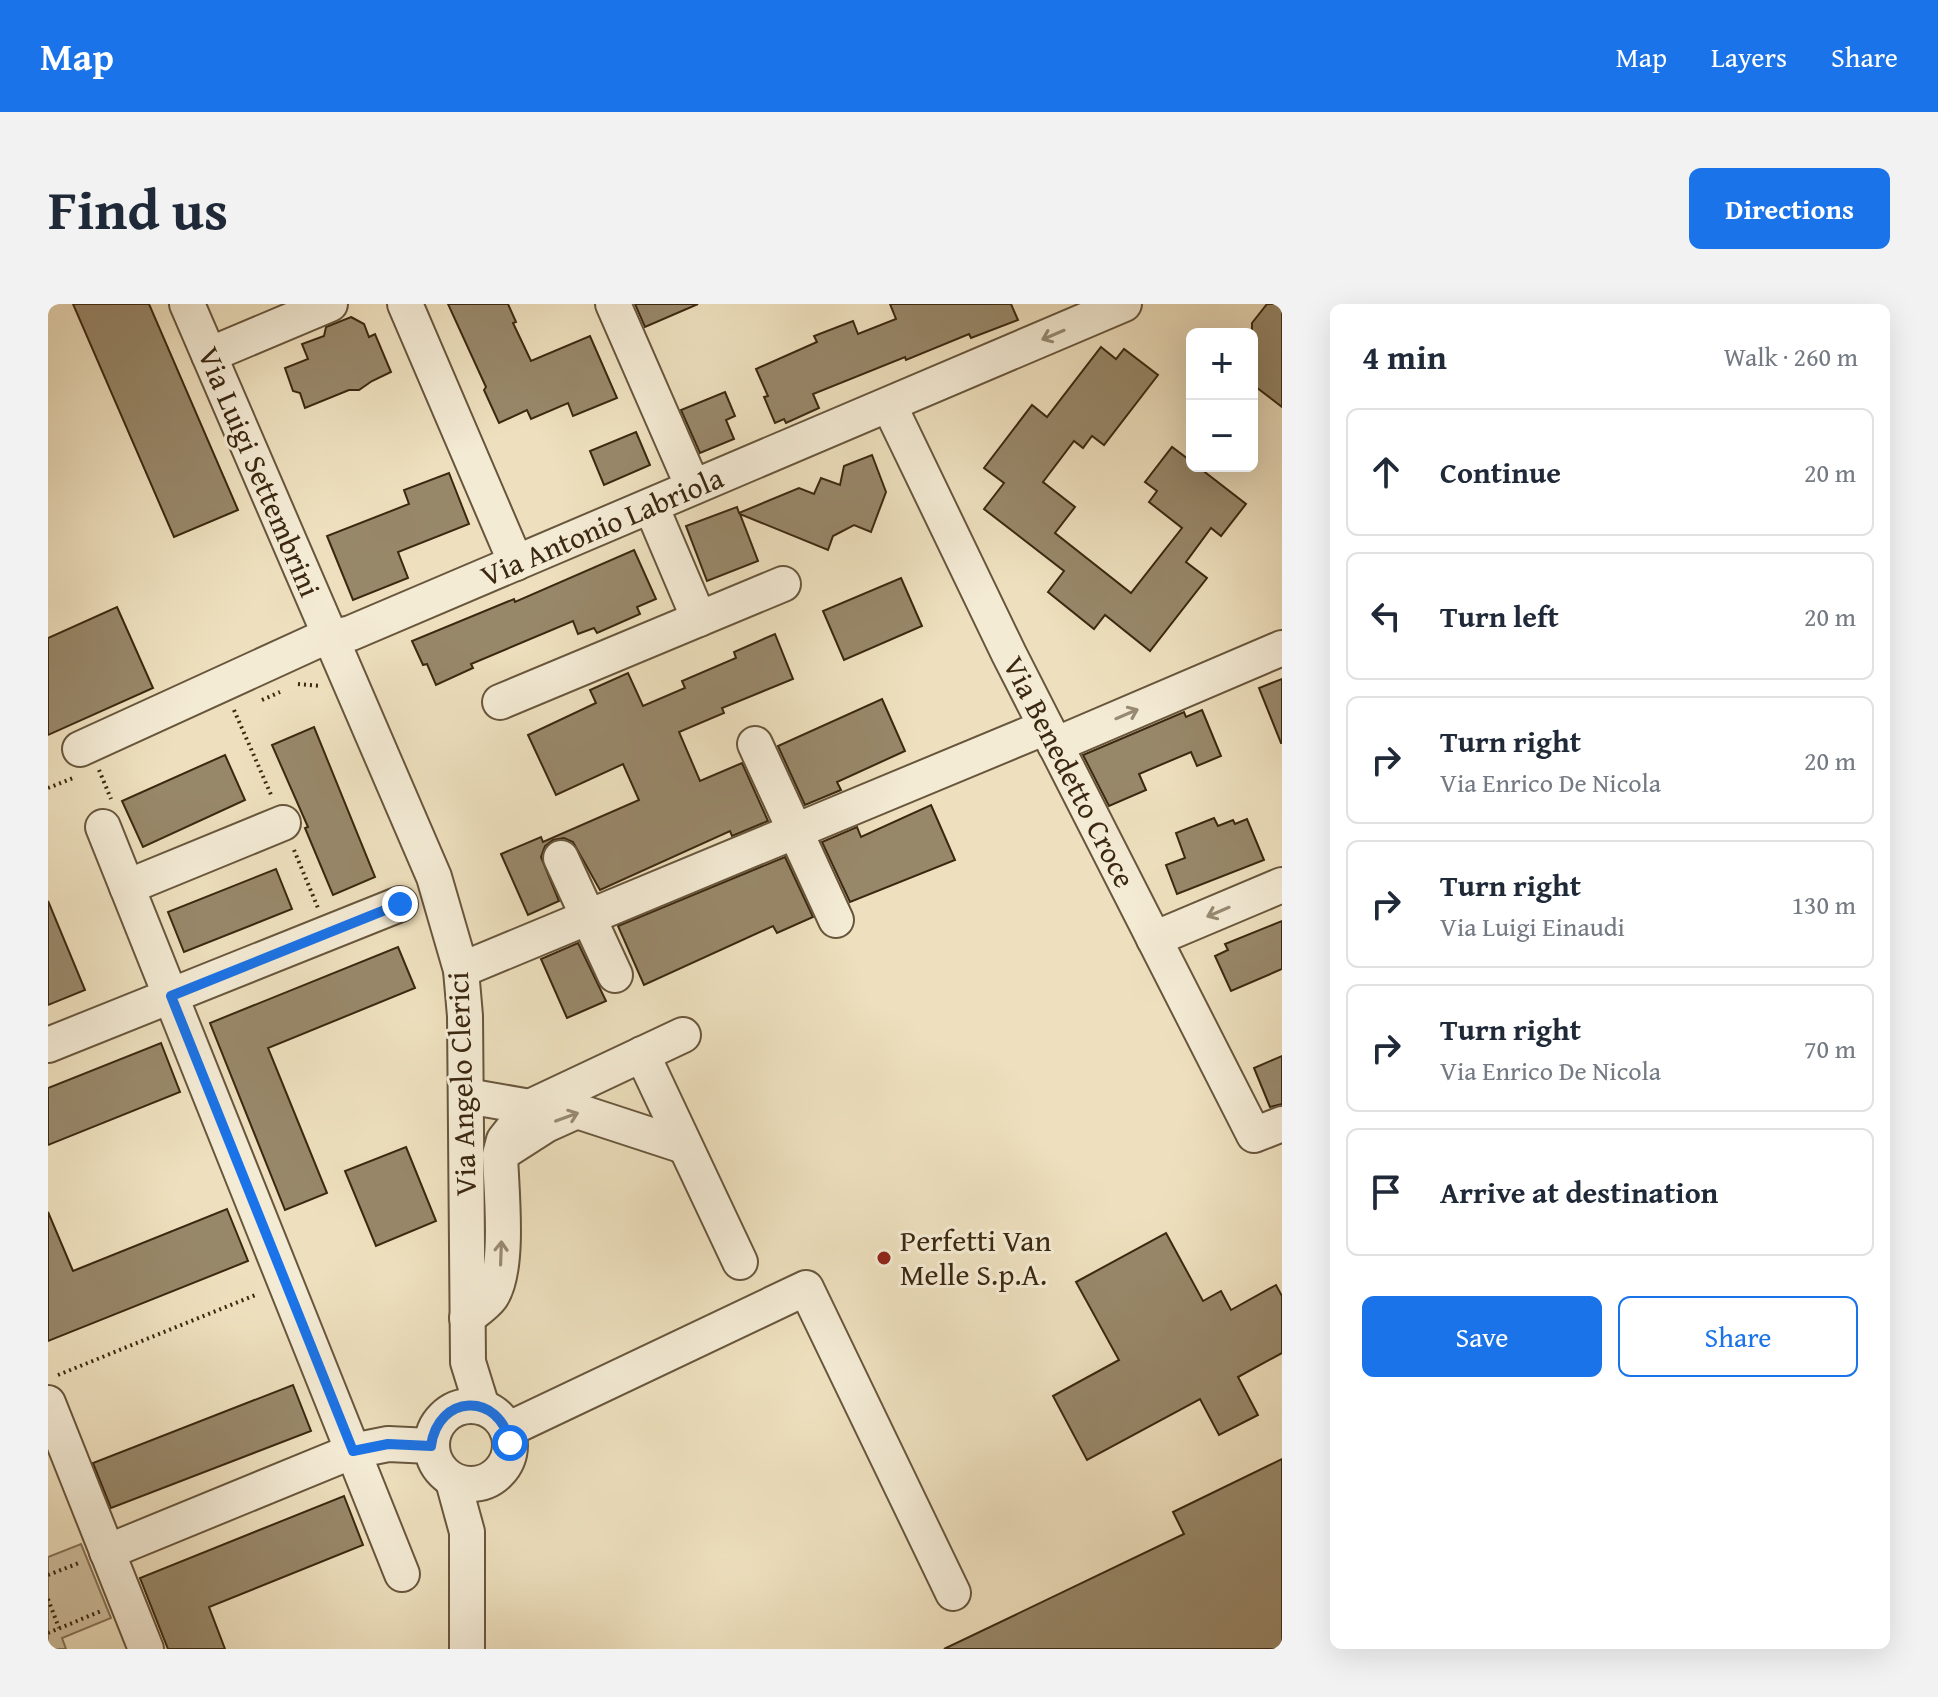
<!DOCTYPE html>
<html lang="en">
<head>
<meta charset="utf-8">
<style>
	body { margin:0; font-family:"Gentium Book Plus",serif; background:#f2f2f3; color:#1f2937 }
	.controls { position:absolute; right:24px; top:24px; display:grid; overflow:hidden; border-radius:12px; box-shadow:0 8px 32px #0002 }
	.controls button { width:72px; height:72px; display:grid; place-items:center; padding:0; border:0; border-bottom:2px solid #e0e1e3; background:#fff; color:#1f2937; font:40px sans-serif }
	.stop { position:absolute; width:24px; height:24px; margin:-18px; border:6px solid #1a73e8; border-radius:50%; background:#fff }
	.stop.end { background:#1a73e8; border-color:#fff; box-shadow:0 2px 8px #0008 }
	.list { margin:0; padding:0; list-style:none }
	h2 { display:flex; justify-content:space-between; align-items:center; height:104px; margin:0; padding:0 32px; font-size:34px }
	h2 small { font-size:26px; font-weight:400; color:#747a83 }
	.list li { display:grid; grid-template-columns:52px 1fr auto; gap:24px; align-items:center; box-sizing:border-box; height:128px; margin:0 16px 16px; padding:0 16px; border:2px solid #e0e1e3; border-radius:12px }
	.list b { display:block; font-size:30px; white-space:nowrap }
	.list p { margin:0; font-size:26px; white-space:nowrap; color:#747a83 }
	.list em { font-size:26px; font-style:normal; color:#747a83 }
	.actions { display:flex; gap:16px; padding:24px 32px }
	.actions a { flex:1; padding:18px 0; border:2px solid #1a73e8; border-radius:12px; text-align:center; font-size:28px; color:#1a73e8 }
	.actions .main { background:#1a73e8; color:#fff }
	.icon { flex:none; width:44px; height:44px; fill:none; stroke:currentColor; stroke-width:2; stroke-linecap:round; stroke-linejoin:round }
	.map { position:relative; flex:none; width:1234px; height:1345px; overflow:hidden; border-radius:12px }
	header { display:flex; align-items:center; gap:48px; box-sizing:border-box; height:112px; padding:0 40px; background:#1a73e8; color:#fff }
	header strong { font-size:38px }
	nav { display:flex; gap:44px; margin-inline-start:auto; font-size:28px }
	.intro { display:flex; align-items:center; justify-content:space-between; box-sizing:border-box; height:192px; padding:0 48px }
	h1 { margin:0; font-size:56px }
	.button { padding:20px 36px; border-radius:12px; background:#1a73e8; color:#fff; font-size:28px; font-weight:700 }
	main { display:flex; gap:48px; padding:0 48px }
	aside { flex:1; background:#fff; border-radius:12px; box-shadow:0 8px 32px #0002 }
	.map>svg:first-child { display:block }
	.green { fill:#d0c1a0; stroke:#867458; stroke-width:2 }
	.building { fill:#98886a; stroke:#3b2810; stroke-width:2 }
	.lines { fill:none; stroke-linecap:round; stroke-linejoin:round }
	.minor-casing { stroke:#68563c; stroke-width:38 }
	.path { stroke:#3b2810; stroke-width:4; stroke-dasharray:2 4; stroke-linecap:butt }
	.minor { stroke:#f4ebd5; stroke-width:34 }
	.oneway { stroke:#988a72 }
	.route { stroke:#1a73e8; stroke-width:10 }
	.poi-dot { fill:#8f2418; stroke:#f4ebd5; stroke-width:3 }
	.labels { text-anchor:middle; stroke-width:6; stroke-linejoin:round; paint-order:stroke }
	.street-label { font-size:30px; fill:#3b2810; stroke:#f4ebd5 }
	.poi-label { font-size:30px; fill:#3b2810; stroke:#f4ebd5; text-anchor:start }
</style>
</head>
<body>
<header>
<strong>Map</strong>
<nav><a>Map</a><a>Layers</a><a>Share</a></nav>
</header>
<div class="intro"><h1>Find us</h1><a class="button">Directions</a></div>
<main>
<div class="map">
<svg width="1234" height="1345" viewBox="0 0 1234 1345">
	<rect width="100%" height="100%" fill="#eee0be"/>
	<filter id="stains"><feTurbulence type="fractalNoise" baseFrequency=".0025" numOctaves="4"/><feColorMatrix values="0 0 0 0 .2 0 0 0 0 .09 0 0 0 0 .02 0 0 0 .5 -.17"/></filter>
	<radialGradient id="worn" r=".72"><stop offset=".6" stop-color="#630" stop-opacity="0"/><stop offset="1" stop-color="#630" stop-opacity=".3"/></radialGradient>
	<path class="green" d="M 33,1240 L 63,1314 L 14,1334 L 18,1345 L 0,1345 L 0,1253 Z"/>
	<g class="building">
		<path d="M 25,0 L 101,0 L 190,206 L 126,233 Z"/>
		<path d="M 400,0 L 460,0 L 468,18 L 465,19 L 483,57 L 542,32 L 569,94 L 525,112 L 520,99 L 483,115 L 479,106 L 451,119 L 436,86 L 438,83 Z"/>
		<path d="M 587,0 L 650,0 L 597,23 Z"/>
		<path d="M 842,0 L 963,0 L 970,16 L 923,34 L 921,30 L 858,56 L 857,53 L 765,90 L 771,104 L 738,119 L 736,115 L 727,119 L 716,93 L 720,92 L 708,65 L 769,38 L 766,32 L 805,17 L 810,30 L 848,15 Z"/>
		<path d="M 1219,0 L 1234,0 L 1234,103 L 1204,80 L 1204,19 Z"/>
		<path d="M 303,13 L 316,20 L 321,33 L 327,30 L 343,68 L 324,77 L 311,86 L 301,86 L 257,104 L 252,89 L 245,87 L 237,64 L 260,55 L 254,40 L 276,32 L 278,23 Z"/>
		<path d="M 1053,43 L 1068,55 L 1076,45 L 1110,71 L 1056,141 L 1044,132 L 1035,144 L 1026,137 L 995,178 L 1027,203 L 1007,229 L 1083,289 L 1134,224 L 1101,198 L 1109,187 L 1097,178 L 1124,143 L 1144,158 L 1144,162 L 1149,162 L 1198,200 L 1173,232 L 1163,224 L 1138,258 L 1159,274 L 1102,347 L 1057,311 L 1046,325 L 1000,288 L 1016,267 L 936,205 L 956,179 L 936,164 L 984,101 L 999,113 Z"/>
		<path d="M 677,88 L 687,112 L 678,116 L 686,135 L 652,149 L 633,106 Z"/>
		<path d="M 588,128 L 602,161 L 556,181 L 542,147 Z"/>
		<path d="M 824,151 L 838,188 L 823,228 L 806,221 L 785,232 L 780,246 L 692,210 L 710,257 L 659,277 L 638,222 L 689,203 L 691,209 L 751,184 L 766,190 L 773,174 L 792,181 L 796,162 Z"/>
		<path d="M 401,169 L 421,220 L 350,248 L 360,274 L 305,296 L 279,232 L 361,200 L 356,186 Z"/>
		<path d="M 586,246 L 608,295 L 589,303 L 592,310 L 549,329 L 546,324 L 530,330 L 525,317 L 423,360 L 425,364 L 388,381 L 379,360 L 375,361 L 364,337 L 466,295 L 467,298 Z"/>
		<path d="M 853,274 L 874,322 L 796,356 L 775,307 Z"/>
		<path d="M 69,303 L 105,384 L 0,431 L 0,334 Z"/>
		<path d="M 727,330 L 745,375 L 674,404 L 676,409 L 631,428 L 652,477 L 694,459 L 720,517 L 684,532 L 682,527 L 552,586 L 525,538 L 516,534 L 505,536 L 497,542 L 493,553 L 511,597 L 480,611 L 453,550 L 493,533 L 495,538 L 591,496 L 575,460 L 508,491 L 480,431 L 548,399 L 542,386 L 580,369 L 595,402 L 637,384 L 634,377 L 688,354 L 686,348 Z"/>
		<path d="M 1234,375 L 1234,439 L 1233,439 L 1211,384 Z"/>
		<path d="M 834,395 L 857,447 L 789,478 L 793,486 L 757,501 L 730,442 Z"/>
		<path d="M 1154,406 L 1173,452 L 1149,462 L 1143,448 L 1091,470 L 1098,486 L 1061,502 L 1035,451 L 1136,408 L 1138,413 Z"/>
		<path d="M 266,423 L 327,573 L 285,591 L 257,524 L 260,523 L 224,441 Z"/>
		<path d="M 177,451 L 197,496 L 95,543 L 74,497 Z"/>
		<path d="M 883,501 L 907,556 L 802,598 L 774,538 L 809,523 L 813,533 Z"/>
		<path d="M 1166,514 L 1170,522 L 1185,516 L 1187,520 L 1199,515 L 1216,556 L 1129,590 L 1118,561 L 1137,554 L 1128,529 Z"/>
		<path d="M 737,553 L 765,613 L 729,629 L 725,622 L 596,681 L 570,622 Z"/>
		<path d="M 228,565 L 244,605 L 136,648 L 120,608 Z"/>
		<path d="M 0,597 L 37,686 L 0,701 Z"/>
		<path d="M 1234,617 L 1234,665 L 1183,687 L 1167,652 L 1180,646 L 1177,640 Z"/>
		<path d="M 530,639 L 558,697 L 519,714 L 493,655 Z"/>
		<path d="M 350,643 L 367,684 L 220,744 L 279,889 L 237,906 L 162,719 Z"/>
		<path d="M 113,739 L 132,788 L 0,841 L 0,784 Z"/>
		<path d="M 1234,752 L 1234,800 L 1222,803 L 1206,764 Z"/>
		<path d="M 358,843 L 388,917 L 328,942 L 297,867 Z"/>
		<path d="M 179,905 L 200,957 L 0,1037 L 0,908 L 25,967 Z"/>
		<path d="M 1118,929 L 1155,997 L 1173,987 L 1183,1006 L 1228,981 L 1234,992 L 1234,1049 L 1190,1073 L 1210,1111 L 1171,1131 L 1152,1095 L 1039,1156 L 1005,1092 L 1071,1056 L 1028,978 Z"/>
		<path d="M 245,1081 L 263,1127 L 63,1204 L 45,1159 Z"/>
		<path d="M 1234,1155 L 1234,1345 L 896,1345 L 1136,1230 L 1125,1208 Z"/>
		<path d="M 296,1192 L 315,1241 L 161,1303 L 177,1345 L 120,1345 L 92,1274 Z"/>
	</g>
	<g class="lines">
		<defs>
			<g id="minor">
				<path d="M 139,0 L 386,573 L 413,666 L 417,712 L 420,1058 L 434,1103"/>
				<path d="M 357,0 L 468,259"/>
				<path d="M 565,0 L 645,183"/>
				<path d="M 161,51 L 282,0"/>
				<path d="M 841,101 L 961,350 L 1206,831 L 1234,820"/>
				<path d="M 603,202 L 651,315"/>
				<path d="M 452,398 L 735,280"/>
				<path d="M 707,440 L 788,616"/>
				<path d="M 1007,441 L 1234,344"/>
				<path d="M 32,445 L 266,338 L 303,329 L 1076,0"/>
				<path d="M 55,523 L 354,1270"/>
				<path d="M 513,554 L 567,671"/>
				<path d="M 79,583 L 235,519"/>
				<path d="M 1106,635 L 1234,581"/>
				<path d="M 413,666 L 998,423"/>
				<path d="M 0,741 L 352,600"/>
				<path d="M 594,750 L 692,958"/>
				<path d="M 482,803 L 635,731"/>
				<path d="M 459,846 L 498,821 L 529,807 L 636,842"/>
				<path d="M 419,1014 C 426,1008 437,1001 443,993 C 462,967 453,884 452,851 L 456,836 L 482,803 L 419,792"/>
				<path d="M 0,1099 L 98,1345"/>
				<circle cx="423" cy="1141" r="39"/>
				<path d="M 459,1126 L 758,984 L 905,1289"/>
				<path d="M 405,1177 L 419,1228 L 419,1345"/>
				<path d="M 59,1248 L 305,1147 L 340,1140 L 383,1142"/>
			</g>
		</defs>
		<use href="#minor" class="minor-casing"/>
		<g class="path">
			<path d="M 250,380 L 273,382"/>
			<path d="M 214,396 L 232,388"/>
			<path d="M 186,406 L 224,493"/>
			<path d="M 51,466 L 63,495"/>
			<path d="M 0,484 L 25,474"/>
			<path d="M 246,546 L 270,604"/>
			<path d="M 10,1071 L 210,990"/>
			<path d="M 0,1271 L 31,1259"/>
			<path d="M 0,1295 L 11,1324"/>
			<path d="M 0,1329 L 53,1307"/>
		</g>
		<use href="#minor" class="minor"/>
	</g>
	<defs><path id="oneway-shaft" d="M-6 0H5M1.5-3L5.5 0L1.5 3" fill="none" stroke-width="1.6" stroke-linecap="round" stroke-linejoin="round" transform="scale(2)"/></defs>
	<g class="oneway">
		<use href="#oneway-shaft" transform="translate(1005 31) rotate(157)"/>
		<use href="#oneway-shaft" transform="translate(1079 410) rotate(-23)"/>
		<use href="#oneway-shaft" transform="translate(1170 608) rotate(157)"/>
		<use href="#oneway-shaft" transform="translate(519 813) rotate(-20)"/>
		<use href="#oneway-shaft" transform="translate(453 949) rotate(-88)"/>
	</g>
	<g class="lines">
		<path class="route" d="M 352,600 L 123,692 L 305,1147 L 340,1140 L 383,1142 C 390,1090 451,1087 462,1139"/>
	</g>
	<circle class="poi-dot" cx="836" cy="954" r="8"/>
	<g class="labels">
		<g class="street-label">
			<text transform="translate(211 168) rotate(67)" y="10">Via Luigi Settembrini</text>
			<text transform="translate(554 223) rotate(-23)" y="10">Via Antonio Labriola</text>
			<text transform="translate(1021 468) rotate(63)" y="10">Via Benedetto Croce</text>
			<text transform="translate(414 780) rotate(-92)" y="10">Via Angelo Clerici</text>
		</g>
		<g class="poi-label">
			<text x="852" y="947">Perfetti Van<tspan x="852" dy="34">Melle S.p.A.</tspan></text>
		</g>
	</g>
	<rect width="100%" height="100%" filter="url(#stains)"/>
	<rect width="100%" height="100%" fill="url(#worn)"/>
</svg>
<div class="controls">
<button>+</button>
<button>−</button>
</div>
<div class="stop" style="left:462px;top:1139px"></div>
<div class="stop end" style="left:352px;top:600px"></div>
</div>
<aside>
<h2>4 min<small>Walk · 260 m</small></h2>
<ul class="list">
<li><svg class="icon" aria-label="ahead" viewBox="0 0 24 24"><path d="M12 20V5M6 11l6-6 6 6"/></svg><div><b>Continue</b></div><em>20 m</em></li>
<li><svg class="icon" aria-label="left" viewBox="0 0 24 24"><path d="M17 20v-9H6M10 6l-5 5 5 5"/></svg><div><b>Turn left</b></div><em>20 m</em></li>
<li><svg class="icon" aria-label="right" viewBox="0 0 24 24"><path d="M7 20v-9h11M14 6l5 5-5 5"/></svg><div><b>Turn right</b><p>Via Enrico De Nicola</p></div><em>20 m</em></li>
<li><svg class="icon" aria-label="right" viewBox="0 0 24 24"><path d="M7 20v-9h11M14 6l5 5-5 5"/></svg><div><b>Turn right</b><p>Via Luigi Einaudi</p></div><em>130 m</em></li>
<li><svg class="icon" aria-label="right" viewBox="0 0 24 24"><path d="M7 20v-9h11M14 6l5 5-5 5"/></svg><div><b>Turn right</b><p>Via Enrico De Nicola</p></div><em>70 m</em></li>
<li><svg class="icon" aria-label="arrive" viewBox="0 0 24 24"><path d="M6 21V4h12l-3 4 3 4H6"/></svg><div><b>Arrive at destination</b></div></li>
</ul>
<div class="actions"><a class="main">Save</a><a>Share</a></div>
</aside>
</main>
</body>
</html>
